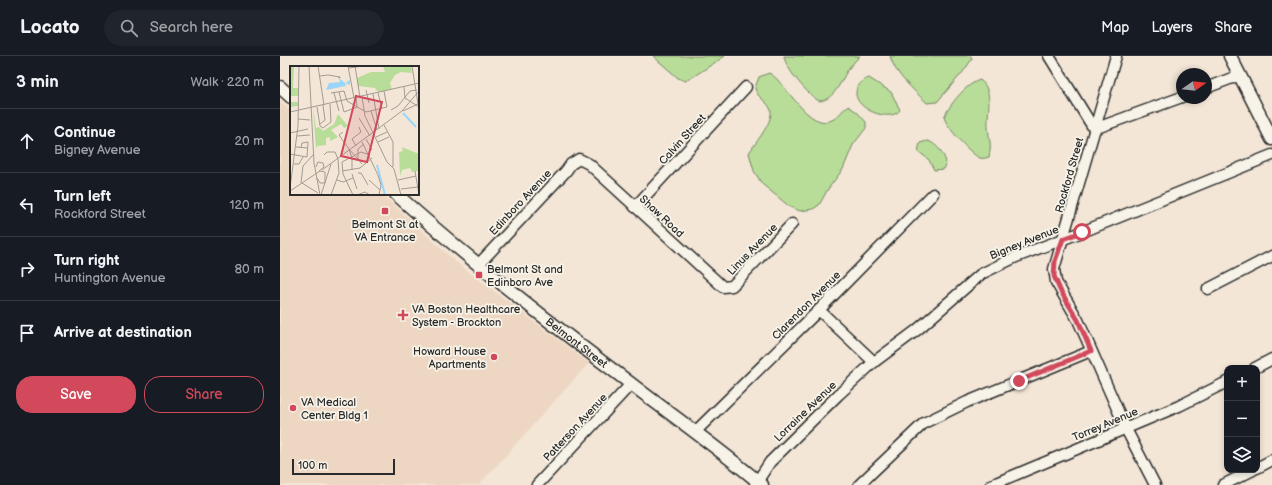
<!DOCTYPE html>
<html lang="en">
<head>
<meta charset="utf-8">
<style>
	body { margin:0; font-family:"Balsamiq Sans",sans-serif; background:#20242c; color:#f1f3f6 }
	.controls { position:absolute; right:12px; bottom:12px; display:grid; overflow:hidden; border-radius:8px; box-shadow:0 2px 6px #0003 }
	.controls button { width:36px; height:36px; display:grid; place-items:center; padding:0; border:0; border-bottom:1px solid #363941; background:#171b24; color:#f1f3f6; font:20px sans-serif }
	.compass { position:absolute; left:896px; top:12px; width:36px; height:36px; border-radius:50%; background:#171b24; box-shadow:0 2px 6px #0003; rotate:76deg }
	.scale { position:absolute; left:12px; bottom:10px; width:103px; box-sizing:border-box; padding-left:4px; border:2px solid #2b2b2b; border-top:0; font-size:11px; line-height:14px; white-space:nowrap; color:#2b2b2b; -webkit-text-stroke:3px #f7f3e8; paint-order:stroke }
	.stop { position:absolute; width:12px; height:12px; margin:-9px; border:3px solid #d1495b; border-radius:50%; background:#fff }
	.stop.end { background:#d1495b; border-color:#fff; box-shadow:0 1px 4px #0008 }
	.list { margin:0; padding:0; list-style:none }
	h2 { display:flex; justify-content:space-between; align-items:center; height:52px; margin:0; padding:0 16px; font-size:17px }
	h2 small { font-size:13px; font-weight:400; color:#9ea1a6 }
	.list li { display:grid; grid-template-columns:26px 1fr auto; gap:12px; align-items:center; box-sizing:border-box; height:64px; padding:0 16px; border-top:1px solid #363941 }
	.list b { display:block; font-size:15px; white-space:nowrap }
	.list p { margin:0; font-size:13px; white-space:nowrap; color:#9ea1a6 }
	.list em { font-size:13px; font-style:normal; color:#9ea1a6 }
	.actions { display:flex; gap:8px; padding:12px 16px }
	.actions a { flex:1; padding:9px 0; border:1px solid #d1495b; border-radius:16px; text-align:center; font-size:14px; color:#d1495b }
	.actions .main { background:#d1495b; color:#fff }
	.icon { flex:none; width:22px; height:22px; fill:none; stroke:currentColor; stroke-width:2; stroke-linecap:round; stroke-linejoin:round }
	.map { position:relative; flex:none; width:992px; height:429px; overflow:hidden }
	header { display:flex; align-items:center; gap:24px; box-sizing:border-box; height:56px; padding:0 20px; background:#171b24; border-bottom:1px solid #363941 }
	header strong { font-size:19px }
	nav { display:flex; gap:22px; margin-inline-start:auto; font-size:14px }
	.search { width:280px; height:36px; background:#20242c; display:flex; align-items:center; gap:10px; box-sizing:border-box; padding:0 14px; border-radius:22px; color:#9ea1a6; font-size:15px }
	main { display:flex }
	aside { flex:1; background:#171b24 }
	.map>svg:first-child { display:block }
	.built { fill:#eed7c2 }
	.green { fill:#b8dd98; stroke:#728462 }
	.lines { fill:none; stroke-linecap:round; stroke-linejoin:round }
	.minor-casing { stroke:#2b2b2b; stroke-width:13 }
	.major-casing { stroke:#2b2b2b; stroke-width:15 }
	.minor { stroke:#f7f3e8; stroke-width:10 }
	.major { stroke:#f7f3e8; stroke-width:12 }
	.route { stroke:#d1495b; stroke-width:5 }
	.poi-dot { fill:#d1495b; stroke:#f7f3e8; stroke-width:1.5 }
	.labels { text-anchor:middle; stroke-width:3.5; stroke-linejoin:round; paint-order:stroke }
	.street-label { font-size:11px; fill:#2b2b2b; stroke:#f7f3e8 }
	.poi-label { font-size:11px; fill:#2b2b2b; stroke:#f7f3e8; text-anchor:start }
	.inset-river { fill:none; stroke:#99d6fa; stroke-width:2 }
	.inset-road { fill:none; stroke:#a39b92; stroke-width:1 }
	.view { fill:#d1495b; fill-opacity:0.15; stroke:#d1495b; stroke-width:2 }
	.inset-edge { fill:none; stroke:#2b2b2b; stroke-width:2 }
</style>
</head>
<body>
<header>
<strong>Locato</strong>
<div class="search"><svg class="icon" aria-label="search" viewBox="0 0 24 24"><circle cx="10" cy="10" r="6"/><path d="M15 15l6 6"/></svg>Search here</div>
<nav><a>Map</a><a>Layers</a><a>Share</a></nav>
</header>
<main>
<aside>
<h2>3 min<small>Walk · 220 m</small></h2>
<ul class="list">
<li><svg class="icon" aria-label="ahead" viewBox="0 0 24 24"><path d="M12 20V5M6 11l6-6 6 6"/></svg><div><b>Continue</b><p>Bigney Avenue</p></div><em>20 m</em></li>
<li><svg class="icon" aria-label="left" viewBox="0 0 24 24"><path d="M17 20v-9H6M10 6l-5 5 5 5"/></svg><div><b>Turn left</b><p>Rockford Street</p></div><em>120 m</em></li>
<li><svg class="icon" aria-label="right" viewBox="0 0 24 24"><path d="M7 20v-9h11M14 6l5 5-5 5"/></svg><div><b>Turn right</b><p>Huntington Avenue</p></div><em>80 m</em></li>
<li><svg class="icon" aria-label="arrive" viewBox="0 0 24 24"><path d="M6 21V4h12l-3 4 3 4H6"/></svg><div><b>Arrive at destination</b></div></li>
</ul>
<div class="actions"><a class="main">Save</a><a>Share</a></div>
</aside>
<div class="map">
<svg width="992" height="429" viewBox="0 0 992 429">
	<rect width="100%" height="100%" fill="#f3e6d7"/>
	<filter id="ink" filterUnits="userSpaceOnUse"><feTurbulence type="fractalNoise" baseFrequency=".025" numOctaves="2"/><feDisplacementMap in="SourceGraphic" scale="8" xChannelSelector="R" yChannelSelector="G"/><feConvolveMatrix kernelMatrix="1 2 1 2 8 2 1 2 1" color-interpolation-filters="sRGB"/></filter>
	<g filter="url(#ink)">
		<path class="built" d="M 0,45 L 11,55 L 11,138 L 102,138 L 176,206 L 309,307 L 199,429 L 0,429 Z"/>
		<g class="green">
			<path d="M 373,0 L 445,0 L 411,22 L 405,25 L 398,22 Z"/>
			<path d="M 504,0 L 580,0 C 576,4 572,8 569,12 C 561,24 555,44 539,45 C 528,39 505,12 504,0 Z"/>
			<path d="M 610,0 L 691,0 L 692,3 L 683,16 L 657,46 L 647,47 C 634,34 615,19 610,0 Z"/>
			<path d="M 489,17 C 506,25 529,78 554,63 C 559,60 562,54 568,50 L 577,56 L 586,66 L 586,72 L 573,89 L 563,113 L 548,133 L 539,149 L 533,153 L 520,155 L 510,151 L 482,128 L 474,115 L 469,97 C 475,87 496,63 490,52 C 486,44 477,42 475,32 L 479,21 Z"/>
			<path d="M 589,22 L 611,36 L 620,54 C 609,69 564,49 579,29 C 582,25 584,23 589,22 Z"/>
			<path d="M 700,24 C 714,34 707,56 708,71 C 709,84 712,87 709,101 C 706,102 703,103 700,102 C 690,98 666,70 664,61 C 671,47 686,28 700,24 Z"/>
			<path d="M 647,85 C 656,86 671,104 664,113 L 654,114 L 649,104 L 638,95 L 640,87 Z"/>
		</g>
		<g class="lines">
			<defs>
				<g id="minor">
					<path d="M 769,0 L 814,73 L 902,41"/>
					<path d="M 836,0 L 774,213 L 776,226 L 798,264 L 846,373 L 875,429"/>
					<path d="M 926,32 L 960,19"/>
					<path d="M 355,151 L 466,31"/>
					<path d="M 198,209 L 286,115 L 291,108 L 299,103 L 309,108 L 443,231 L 452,230 L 512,168"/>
					<path d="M 928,233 L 992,200"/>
					<path d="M 539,254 L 594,306"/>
					<path d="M 975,312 L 992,303"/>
					<path d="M 415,376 L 539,254 L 653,138"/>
					<path d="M 977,412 L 992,404"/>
					<path d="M 257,429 L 351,328"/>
					<path d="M 475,429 L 490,406 L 558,339 L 594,306 L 637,274 L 701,218 L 736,201 L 802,176 L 992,99"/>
					<path d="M 579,429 L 644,367 L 687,346 L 811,295"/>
					<path d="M 711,429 L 899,350 L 947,326"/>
					<path d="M 943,429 L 973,414"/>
				</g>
				<g id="major">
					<path d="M 950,0 L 992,83"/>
					<path d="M 0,31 L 11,41"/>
					<path id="s1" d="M 116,138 C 190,205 270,267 350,327 C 394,361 440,393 482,429"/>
				</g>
			</defs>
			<use href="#minor" class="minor-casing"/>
			<use href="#major" class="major-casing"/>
			<use href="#minor" class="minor"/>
			<use href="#major" class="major"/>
		</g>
	</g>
	<g class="lines" filter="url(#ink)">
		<path class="route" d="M 739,325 L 811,295 L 798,264 L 780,234 L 774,220 L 775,205 L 783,183 L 802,176"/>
	</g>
	<g class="poi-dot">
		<rect x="101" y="151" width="8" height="8" rx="2"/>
		<rect x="195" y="215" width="8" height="8" rx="2"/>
		<path d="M121 253h4v4h4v4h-4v4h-4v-4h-4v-4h4z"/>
		<circle cx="214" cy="301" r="4"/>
		<circle cx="13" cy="352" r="4"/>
	</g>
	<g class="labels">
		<g class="street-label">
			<text transform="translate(402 83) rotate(-48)" y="4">Calvin Street</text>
			<text transform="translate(789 119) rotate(-74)" y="4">Rockford Street</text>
			<text transform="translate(240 146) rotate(-47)" y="4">Edinboro Avenue</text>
			<text transform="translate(382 160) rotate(43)" y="4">Shaw Road</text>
			<text transform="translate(744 186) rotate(-22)" y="4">Bigney Avenue</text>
			<text transform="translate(472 193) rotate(-46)" y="4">Linus Avenue</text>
			<text transform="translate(526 249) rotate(-45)" y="4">Clarendon Avenue</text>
			<text dy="4" stroke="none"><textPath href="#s1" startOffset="234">Belmont Street</textPath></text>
			<text transform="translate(525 355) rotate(-44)" y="4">Lorraine Avenue</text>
			<text transform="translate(825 368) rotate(-23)" y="4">Torrey Avenue</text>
			<text transform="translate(295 371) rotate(-47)" y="4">Patterson Avenue</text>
		</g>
		<g class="poi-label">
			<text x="105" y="172" text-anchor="middle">Belmont St at<tspan x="105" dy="13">VA Entrance</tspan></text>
			<text x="207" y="217">Belmont St and<tspan x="207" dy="13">Edinboro Ave</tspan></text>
			<text x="132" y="257">VA Boston Healthcare<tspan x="132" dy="13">System - Brockton</tspan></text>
			<text x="206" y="299" text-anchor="end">Howard House<tspan x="206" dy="13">Apartments</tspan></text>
			<text x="21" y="350">VA Medical<tspan x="21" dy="13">Center Bldg 1</tspan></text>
		</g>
	</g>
	<g transform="translate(10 10)">
		<rect width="129" height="129" fill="#f3e6d7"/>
		<path d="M 0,0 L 6,0 L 4,1 L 3,22 L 8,22 L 8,30 L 1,30 L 1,36 L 8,36 L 8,40 L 0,41 ZM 93,0 L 121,0 L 122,7 L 111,6 L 105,9 L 100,17 L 102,23 L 88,26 L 85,22 L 68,20 L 67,12 L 81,6 L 95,6 ZM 23,42 L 26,62 L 29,61 L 33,65 L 44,58 L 48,48 L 58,60 L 54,62 L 51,58 L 41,64 L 48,71 L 40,75 L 40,71 L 36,72 L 36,79 L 27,80 L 26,83 ZM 112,81 L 129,88 L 129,111 L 128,105 L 122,106 L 120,102 L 112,104 L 110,110 L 109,86 L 113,85 Z" fill="#b8dd98"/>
		<path d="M 49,12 L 55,17 L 60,14 L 60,19 L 55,17 L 56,20 L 36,24 L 39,17 L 50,16 Z" fill="#99d6fa"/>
		<path class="inset-river" d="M 113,47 L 126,61M 87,99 L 95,129"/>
		<path class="inset-road" d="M 19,0 L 24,97 L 30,129M 28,0 L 34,39M 58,0 L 64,32M 65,0 L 70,31M 59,2 L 73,0M 30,10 L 38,9 L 50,11 L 50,12 L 48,11M 114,21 L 115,32 L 129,41M 76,24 L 79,37M 49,26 L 54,46 L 67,41 L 66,32M 41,27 L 54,25 L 57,35 L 76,46 L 97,41 L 94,25M 44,27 L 49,45M 88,27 L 92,43M 83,28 L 89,63M 72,31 L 75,50 L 97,96 L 104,103 L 111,129M 27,41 L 30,60 L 33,62 L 41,56 L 40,38M 101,44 L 108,40 L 120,25 L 127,24M 81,45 L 87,64M 113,45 L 128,38 L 122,0M 0,46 L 129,17M 69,52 L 80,70M 8,53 L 20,54M 30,58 L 35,54 L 33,39M 94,59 L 103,76 L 103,101M 53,66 L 49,69 L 59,83M 0,67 L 18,63M 7,70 L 20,69M 86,71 L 97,66M 76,73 L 82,84M 72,76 L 88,109 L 91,119 L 89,129M 88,76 L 99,71M 66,80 L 62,73 L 71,66 L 69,61M 6,81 L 18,82M 0,88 L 17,91 L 18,76 L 12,77 L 11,81M 34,89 L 37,86 L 45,86 L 48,93M 68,95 L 68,83 L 74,78M 4,98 L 9,98 L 13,91M 26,101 L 28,96 L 33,97 L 34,101 L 29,105M 32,104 L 112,45 L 129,25M 62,104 L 62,92 L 59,83 L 72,98M 52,105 L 70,102 L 82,92M 125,105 L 129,129M 68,107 L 71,107 L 78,119M 62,108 L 67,123M 47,114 L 53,116 L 63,112M 79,114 L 90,124M 108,114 L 126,110M 11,117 L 13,100 L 23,89M 12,117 L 28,127M 0,122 L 8,60 L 9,0M 111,123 L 128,121M 0,125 L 30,105 L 35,106 L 35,117 L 30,117 L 27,112M 31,129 L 41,98M 41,129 L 49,107 L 48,93M 63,129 L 53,108 L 52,96 L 71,86 L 80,89M 67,129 L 75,126 L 80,129"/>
		<path class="view" d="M 66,30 L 92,36 L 77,96 L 51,90 Z"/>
		<rect width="129" height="129" class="inset-edge"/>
	</g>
</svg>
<div class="controls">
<button>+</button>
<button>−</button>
<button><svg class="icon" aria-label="layers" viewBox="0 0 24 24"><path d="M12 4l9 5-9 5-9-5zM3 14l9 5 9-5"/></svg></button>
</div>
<svg class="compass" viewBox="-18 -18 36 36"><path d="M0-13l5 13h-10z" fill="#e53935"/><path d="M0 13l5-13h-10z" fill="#9ea1a6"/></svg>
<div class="scale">100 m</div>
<div class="stop" style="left:802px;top:176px"></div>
<div class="stop end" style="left:739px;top:325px"></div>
</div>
</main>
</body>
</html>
